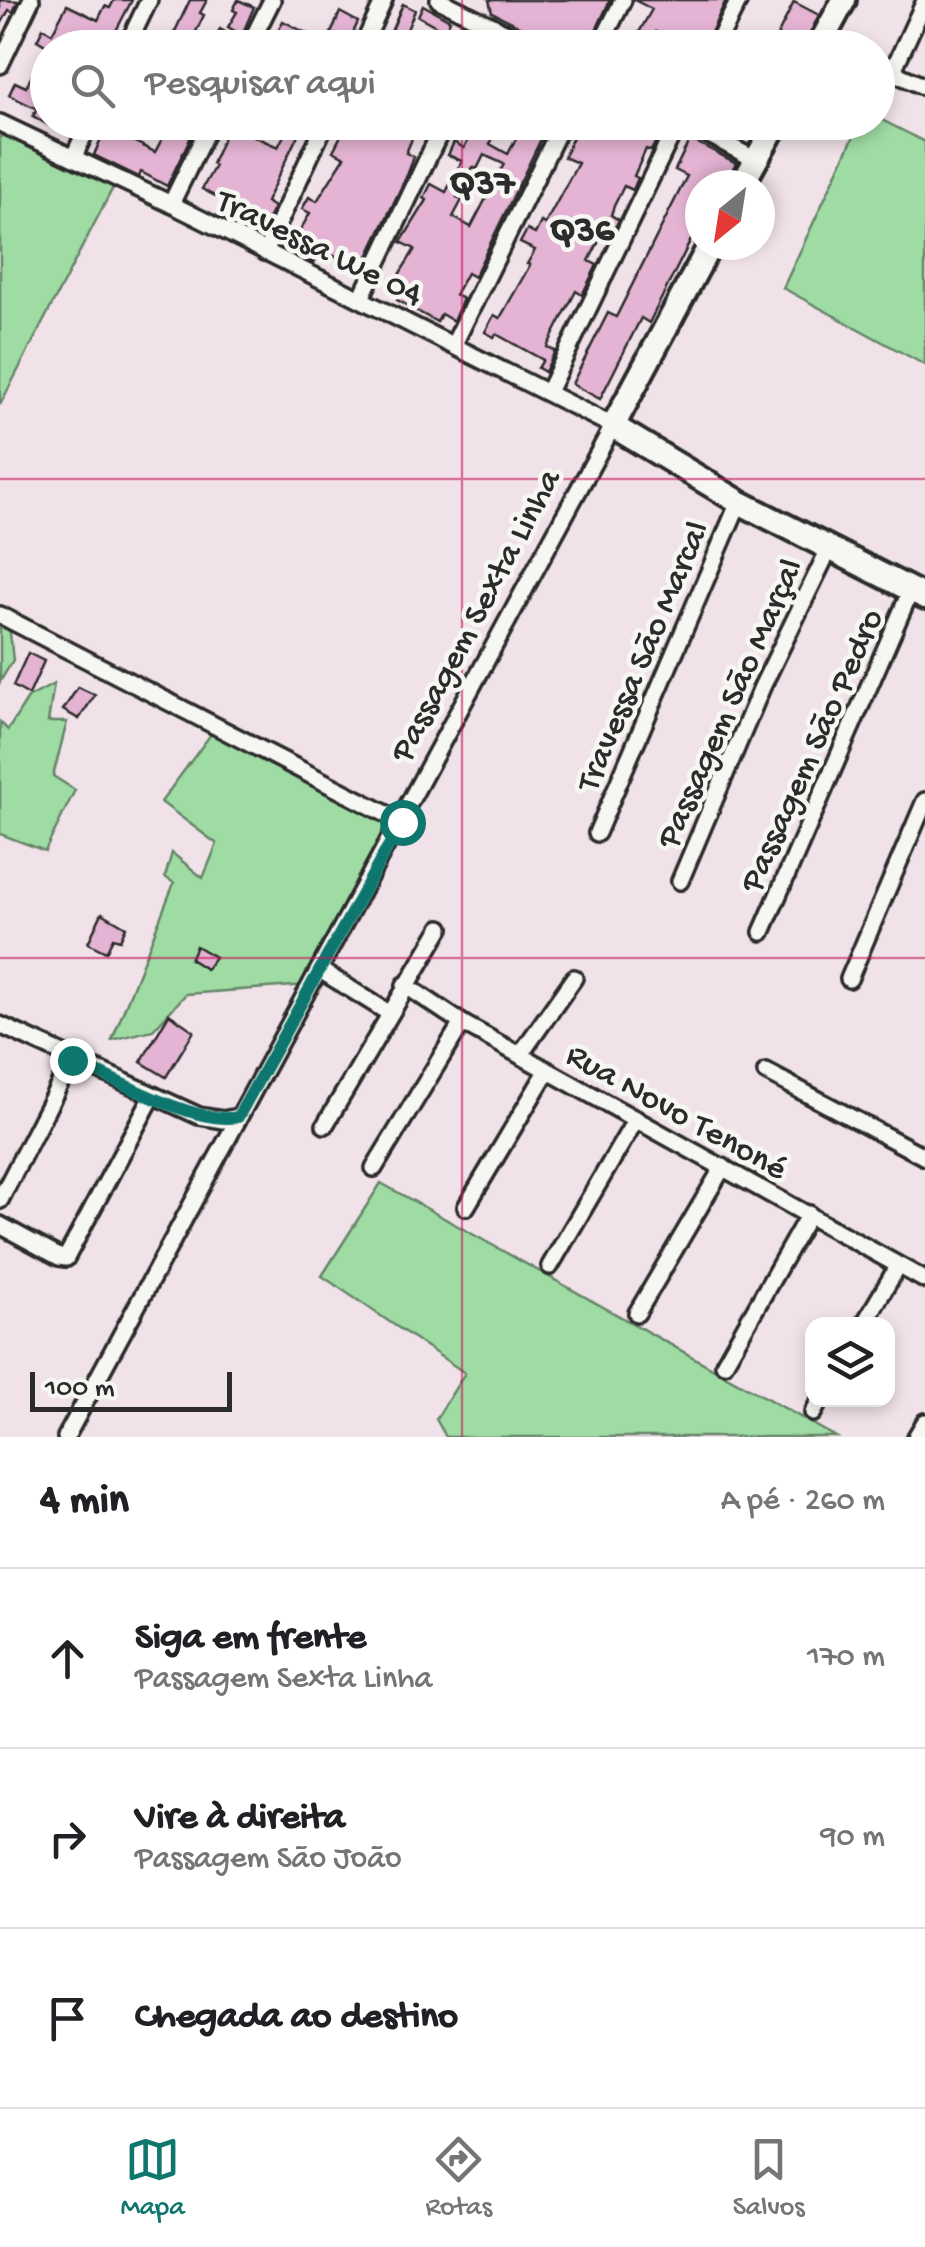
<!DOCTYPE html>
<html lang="pt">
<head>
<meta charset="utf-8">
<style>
	body { margin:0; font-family:"Gochi Hand",sans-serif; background:#f2f2f2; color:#202124 }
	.controls { position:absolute; right:30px; bottom:30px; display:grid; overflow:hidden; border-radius:20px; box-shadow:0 5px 15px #0003 }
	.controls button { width:90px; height:90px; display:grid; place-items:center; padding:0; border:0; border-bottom:2px solid #e0e0e0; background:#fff; color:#202124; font:50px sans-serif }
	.compass { position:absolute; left:685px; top:170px; width:90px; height:90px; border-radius:50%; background:#fff; box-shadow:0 5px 15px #0003; rotate:210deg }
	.scale { position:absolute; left:30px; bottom:25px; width:202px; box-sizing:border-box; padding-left:10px; border:5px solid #2b2b2b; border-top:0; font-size:28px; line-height:35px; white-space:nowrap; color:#2b2b2b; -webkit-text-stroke:8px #f6f6f2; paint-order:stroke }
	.stop { position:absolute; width:30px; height:30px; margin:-22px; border:8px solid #0f766e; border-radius:50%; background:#fff }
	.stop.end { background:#0f766e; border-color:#fff; box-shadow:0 2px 10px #0008 }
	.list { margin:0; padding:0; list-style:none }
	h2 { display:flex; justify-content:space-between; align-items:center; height:130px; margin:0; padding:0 40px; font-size:42px }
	h2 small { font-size:32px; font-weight:400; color:#757577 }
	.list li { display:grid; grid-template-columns:65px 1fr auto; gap:30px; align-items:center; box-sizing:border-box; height:180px; padding:0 40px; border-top:2px solid #e0e0e0 }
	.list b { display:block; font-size:38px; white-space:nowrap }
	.list p { margin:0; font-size:32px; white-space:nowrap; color:#757577 }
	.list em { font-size:32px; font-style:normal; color:#757577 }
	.icon { flex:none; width:55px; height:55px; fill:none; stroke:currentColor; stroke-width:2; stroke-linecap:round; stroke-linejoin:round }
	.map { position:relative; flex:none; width:925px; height:1437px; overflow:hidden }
	.search { position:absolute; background:#fff; box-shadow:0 5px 15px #0003; left:30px; right:30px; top:30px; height:110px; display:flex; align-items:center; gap:25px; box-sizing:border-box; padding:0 35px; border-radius:55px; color:#757577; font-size:38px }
	.sheet { height:670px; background:#fff }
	nav { display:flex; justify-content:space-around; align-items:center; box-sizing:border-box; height:140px; border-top:2px solid #e0e0e0; background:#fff; font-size:28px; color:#757577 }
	nav a { display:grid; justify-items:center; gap:5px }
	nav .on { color:#0f766e }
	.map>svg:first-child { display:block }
	.green { fill:#9fdca4; stroke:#658468; stroke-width:2.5 }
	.building { fill:#e5b4d4; stroke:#2b2b2b; stroke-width:2.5; fill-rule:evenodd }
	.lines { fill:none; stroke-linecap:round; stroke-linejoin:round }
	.street-casing { stroke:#2b2b2b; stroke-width:22 }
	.secondary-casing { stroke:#2b2b2b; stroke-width:30 }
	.street { stroke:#f6f6f2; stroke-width:15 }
	.secondary { stroke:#f6f6f2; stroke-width:22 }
	.route { stroke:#0f766e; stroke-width:12 }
	.grid { fill:none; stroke:#c2185b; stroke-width:2.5; stroke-opacity:0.55 }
	.labels { text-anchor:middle; stroke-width:9; stroke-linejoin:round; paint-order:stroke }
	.street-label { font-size:35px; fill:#2b2b2b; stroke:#f6f6f2 }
	.neighbourhood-label { font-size:38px; font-weight:bold; fill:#2b2b2b; stroke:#f6f6f2 }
</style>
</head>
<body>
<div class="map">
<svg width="925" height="1437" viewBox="0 0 925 1437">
	<rect width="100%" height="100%" fill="#f1e2e9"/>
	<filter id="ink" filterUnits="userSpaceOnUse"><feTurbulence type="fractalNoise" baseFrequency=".01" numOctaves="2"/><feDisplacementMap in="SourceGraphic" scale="20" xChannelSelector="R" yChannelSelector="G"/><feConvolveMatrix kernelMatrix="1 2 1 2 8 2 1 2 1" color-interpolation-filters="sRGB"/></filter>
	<g filter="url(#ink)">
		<g class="green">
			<path d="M 878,118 L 925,142 L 925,365 L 783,288 L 860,123 L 878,122 Z"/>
			<path d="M 0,121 L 118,178 L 0,405 Z"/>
			<path d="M 0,622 L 9,624 L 13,660 L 0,682 Z"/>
			<path d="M 54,684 L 48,722 L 67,722 L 53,776 L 75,790 L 45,851 L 0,834 L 0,722 L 8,730 L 28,698 Z"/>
			<path d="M 211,734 L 394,828 L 307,985 L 186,994 L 153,1030 L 112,1040 L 174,883 L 165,877 L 172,853 L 203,878 L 217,844 L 161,802 Z"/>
			<path d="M 381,1183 L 836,1437 L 446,1437 L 436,1419 L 465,1373 L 322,1276 Z"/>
		</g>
		<g class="building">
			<path d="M 0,0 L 18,1 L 13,12 L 9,10 L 0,26 Z"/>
			<path d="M 114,0 L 132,0 L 107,48 L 86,48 L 65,38 L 60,48 L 48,46 L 48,77 L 40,92 L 46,95 L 48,92 L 48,125 L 33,116 L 37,109 L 9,95 L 15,82 L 26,87 L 47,46 L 37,40 L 43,28 L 52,33 L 67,5 L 98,20 L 105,6 L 110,8 Z"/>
			<path d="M 190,0 L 207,0 L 200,13 L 204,15 L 188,48 L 167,48 Z"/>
			<path d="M 238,0 L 254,7 L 242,35 L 228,27 L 237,12 L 233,10 Z"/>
			<path d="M 489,0 L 610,0 L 588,48 L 565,48 L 525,29 L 492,12 Z"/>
			<path d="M 634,0 L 726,0 L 704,48 L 672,48 L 675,42 L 656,32 L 649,45 L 636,38 L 652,9 Z"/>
			<path d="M 794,2 L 819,15 L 803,48 L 771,48 Z"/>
			<path d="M 403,4 L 415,10 L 404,37 L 391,32 Z"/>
			<path d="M 423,5 L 450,20 L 445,31 L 418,16 Z"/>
			<path d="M 340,12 L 358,22 L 352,35 L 355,36 L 351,48 L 325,48 Z"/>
			<path d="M 283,21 L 306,33 L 298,48 L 270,48 Z"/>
			<path d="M 220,29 L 234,37 L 228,48 L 210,48 Z"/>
			<path d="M 447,33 L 469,45 L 469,48 L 440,48 Z"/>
			<path d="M 108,122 L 130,126 L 131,122 L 145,122 L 135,142 L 155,152 L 171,122 L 198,122 L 167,186 L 141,172 L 139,177 L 94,155 Z"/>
			<path d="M 230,122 L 261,122 L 255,137 L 278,147 L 291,122 L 304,122 L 266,202 L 274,207 L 263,230 L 228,207 L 230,204 L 202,189 L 215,166 L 212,164 Z"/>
			<path d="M 348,122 L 419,122 L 406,153 L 414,157 L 408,173 L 362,269 L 321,250 L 314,263 L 299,256 L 301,252 L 287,244 L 293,231 L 298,234 L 310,213 L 302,209 L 309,197 L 317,201 L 345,157 L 333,151 Z"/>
			<path d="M 477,122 L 539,122 L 535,131 L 543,135 L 474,277 L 467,273 L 455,295 L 463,299 L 453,321 L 441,314 L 437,322 L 397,300 L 401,291 L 392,286 L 415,249 L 401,242 L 427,200 L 424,198 L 431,184 L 446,192 L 462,161 L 448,155 L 454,142 L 464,148 ZM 499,127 L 518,135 L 508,154 L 490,144 ZM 484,155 L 504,164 L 471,227 L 453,217 L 462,200 L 457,197 L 473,167 L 477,169 Z"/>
			<path d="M 598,122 L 664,125 L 651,151 L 646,149 L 634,176 L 638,178 L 633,190 L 624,186 L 614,206 L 611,215 L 619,220 L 611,235 L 604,231 L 589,261 L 597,265 L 582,295 L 576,291 L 547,347 L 555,351 L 545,372 L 538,368 L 543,360 L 496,334 L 494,337 L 485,332 L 494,315 L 500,318 L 530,265 L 527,264 L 535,250 L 520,243 L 527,230 L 535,234 L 541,222 L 545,224 L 578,163 L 564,157 L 577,128 L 591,135 Z"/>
			<path d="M 690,139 L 736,163 L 727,179 L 723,177 L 719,185 L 700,185 L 700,222 L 649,323 L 641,318 L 600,399 L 572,384 L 608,313 L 616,317 L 687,176 L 675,170 Z"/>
			<path d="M 28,653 L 44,661 L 29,695 L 13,686 Z"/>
			<path d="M 78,687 L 95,695 L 79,719 L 63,710 Z"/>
			<path d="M 102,913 L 126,927 L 120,940 L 113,938 L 106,952 L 88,943 Z"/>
			<path d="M 196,946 L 215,957 L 206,969 L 190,959 Z"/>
			<path d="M 169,1014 L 194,1031 L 166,1077 L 141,1062 Z"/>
		</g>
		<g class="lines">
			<defs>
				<g id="street">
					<path d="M 439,0 L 537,48"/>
					<path d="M 925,1 L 894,68 L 899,75 L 925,87"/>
					<path d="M 126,48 L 149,0"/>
					<path d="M 248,48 L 272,0"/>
					<path d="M 362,48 L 384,0"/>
					<path d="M 480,48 L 491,25"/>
					<path d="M 599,48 L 623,0"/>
					<path d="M 715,48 L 739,0"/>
					<path d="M 0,65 L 31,0"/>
					<path d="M 685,122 L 756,160"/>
					<path d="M 0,123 L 171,204 L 613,426 L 66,1437"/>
					<path d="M 74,156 L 90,122"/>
					<path d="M 171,204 L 211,122"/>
					<path d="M 265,252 L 326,122"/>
					<path d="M 361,298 L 445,122"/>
					<path d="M 454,344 L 563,122"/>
					<path d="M 548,392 L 678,122"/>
					<path d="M 0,615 L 402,822"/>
					<path d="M 597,833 L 739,502"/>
					<path d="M 680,881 L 762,687 L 830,547"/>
					<path d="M 762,932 L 911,590"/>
					<path d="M 320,970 L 389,1013"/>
					<path d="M 849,979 L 925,801"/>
					<path d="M 405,985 L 462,1023 L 925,1280"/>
					<path d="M 0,1025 L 199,1116 L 223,1120 L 238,1117"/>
					<path d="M 520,1055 L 574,978"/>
					<path d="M 766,1072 L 925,1157"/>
					<path d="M 325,1125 L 441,928"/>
					<path d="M 374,1168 L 462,1023"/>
					<path d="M 0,1200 L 72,1060"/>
					<path d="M 466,1207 L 547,1071"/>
					<path d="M 0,1225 L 59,1257 L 66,1258 L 153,1095"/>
					<path d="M 550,1266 L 636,1119"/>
					<path d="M 637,1313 L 723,1167"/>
					<path d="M 864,1324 L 898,1266"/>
					<path d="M 724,1364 L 809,1214"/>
					<path d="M 813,1413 L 820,1400"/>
					<path d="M 916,1437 L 925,1422"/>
				</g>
				<g id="secondary">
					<path d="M 818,48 L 844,0"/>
					<path d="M 742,185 L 777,122"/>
					<path d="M 710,245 L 613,426 L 739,502 L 925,597"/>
				</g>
			</defs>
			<use href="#street" class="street-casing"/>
			<use href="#secondary" class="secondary-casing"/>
			<use href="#street" class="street"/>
			<use href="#secondary" class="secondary"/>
		</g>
	</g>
	<g class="lines" filter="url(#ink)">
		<path class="route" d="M 72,1060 C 113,1078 196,1126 238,1117 L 402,822"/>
	</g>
	<path class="grid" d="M 462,0 L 462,48M 462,122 L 462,1437M 0,479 L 925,479M 0,958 L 925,958"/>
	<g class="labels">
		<g class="street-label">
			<text transform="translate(321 245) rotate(26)" y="12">Travessa We 04</text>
			<text transform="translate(473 614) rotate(-62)" y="12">Passagem Sexta Linha</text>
			<text transform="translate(640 655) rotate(-67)" y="12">Travessa São Marcal</text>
			<text transform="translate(727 702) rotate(-66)" y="12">Passagem São Marçal</text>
			<text transform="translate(809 749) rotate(-66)" y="12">Passagem São Pedro</text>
			<text transform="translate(678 1109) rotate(29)" y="12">Rua Novo Tenoné</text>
		</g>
		<g class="neighbourhood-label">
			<text x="482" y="192">Q37</text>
			<text x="582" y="239">Q36</text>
		</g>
	</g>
</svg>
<div class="controls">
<button><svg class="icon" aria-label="layers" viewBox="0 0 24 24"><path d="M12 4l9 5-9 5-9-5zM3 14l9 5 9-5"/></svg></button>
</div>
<svg class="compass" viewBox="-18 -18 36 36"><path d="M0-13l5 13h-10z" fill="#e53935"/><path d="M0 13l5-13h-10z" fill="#757577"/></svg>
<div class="scale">100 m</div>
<div class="stop" style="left:402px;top:822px"></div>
<div class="stop end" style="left:72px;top:1060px"></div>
<div class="search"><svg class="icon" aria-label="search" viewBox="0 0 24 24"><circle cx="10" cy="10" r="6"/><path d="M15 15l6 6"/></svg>Pesquisar aqui</div>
</div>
<section class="sheet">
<h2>4 min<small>A pé · 260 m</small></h2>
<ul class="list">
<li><svg class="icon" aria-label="ahead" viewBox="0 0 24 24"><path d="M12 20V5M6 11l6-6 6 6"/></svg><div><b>Siga em frente</b><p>Passagem Sexta Linha</p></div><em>170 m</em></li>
<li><svg class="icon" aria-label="right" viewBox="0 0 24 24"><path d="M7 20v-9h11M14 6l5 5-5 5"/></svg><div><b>Vire à direita</b><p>Passagem São João</p></div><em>90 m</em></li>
<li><svg class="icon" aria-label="arrive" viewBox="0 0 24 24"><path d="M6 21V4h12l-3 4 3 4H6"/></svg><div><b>Chegada ao destino</b></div></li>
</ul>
</section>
<nav>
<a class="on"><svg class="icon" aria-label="map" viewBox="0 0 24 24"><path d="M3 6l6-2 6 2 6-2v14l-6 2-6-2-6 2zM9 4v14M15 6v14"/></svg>Mapa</a>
<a><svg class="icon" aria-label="directions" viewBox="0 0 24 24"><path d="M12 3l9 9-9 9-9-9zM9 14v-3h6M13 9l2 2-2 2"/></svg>Rotas</a>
<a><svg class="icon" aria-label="saved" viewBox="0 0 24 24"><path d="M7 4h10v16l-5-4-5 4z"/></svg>Salvos</a>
</nav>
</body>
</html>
